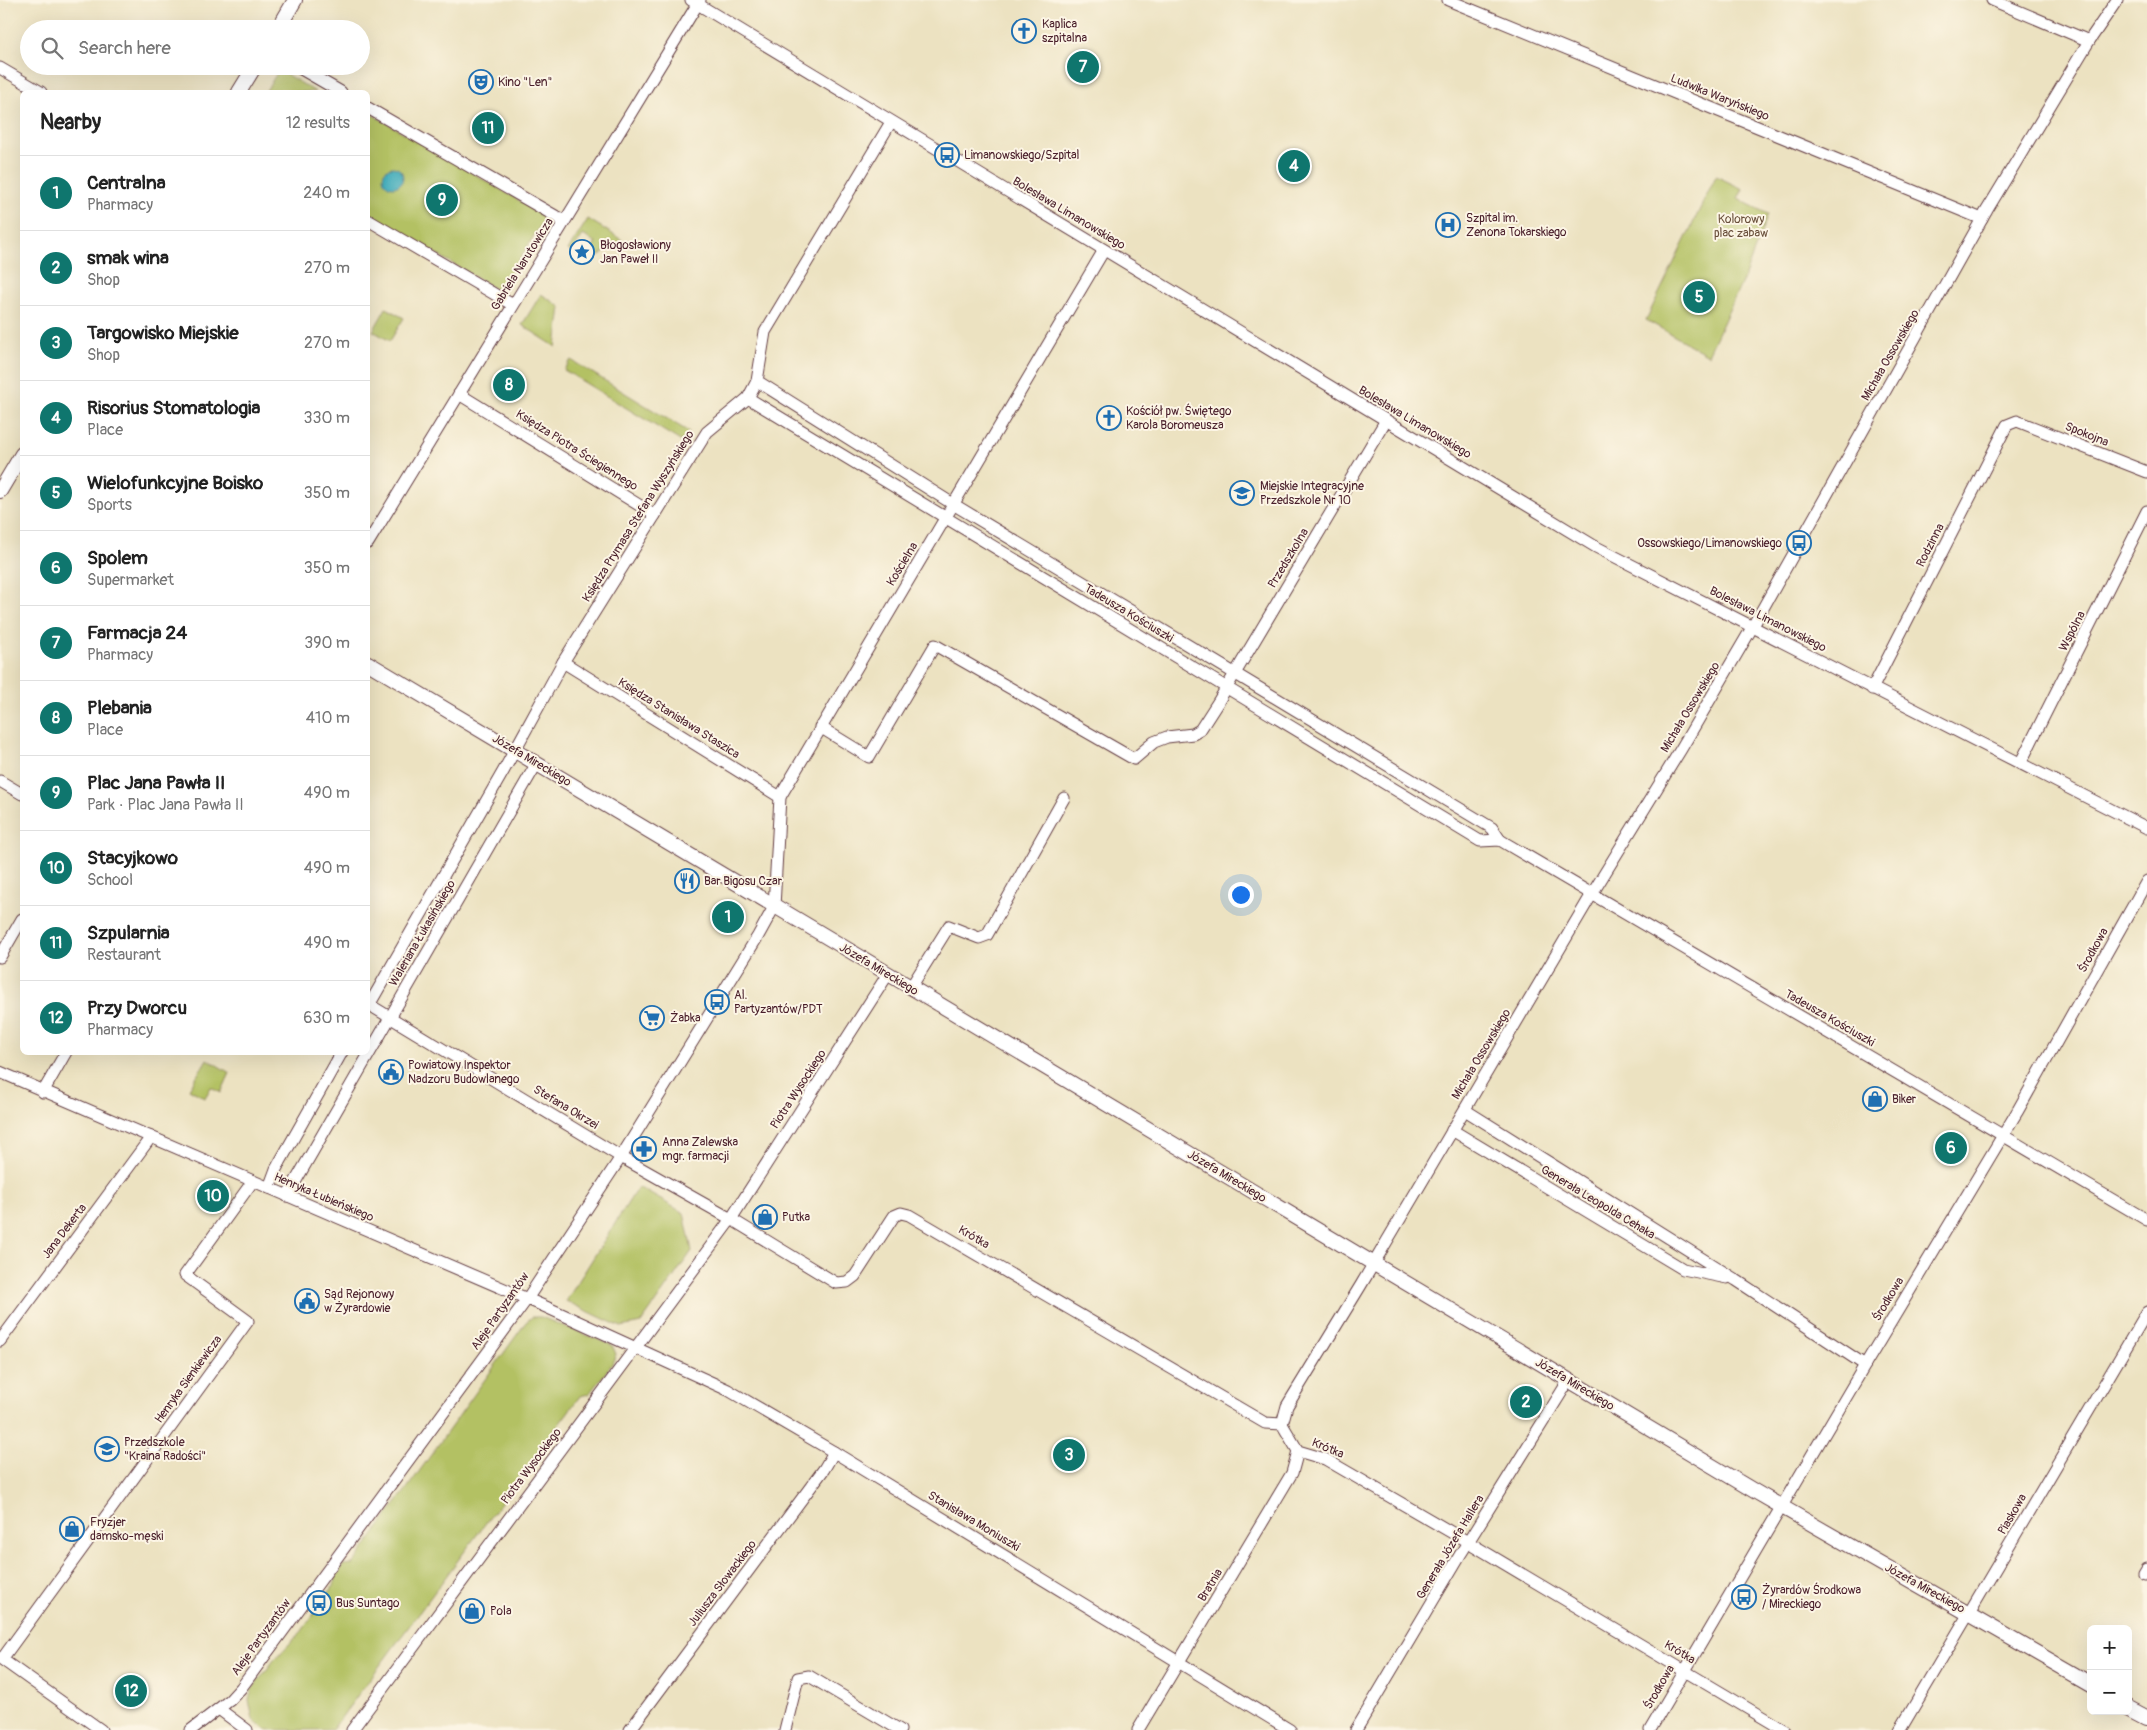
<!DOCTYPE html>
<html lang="en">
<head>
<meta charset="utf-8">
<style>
	body { margin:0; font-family:Pangolin,sans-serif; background:#f6f6f6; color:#222 }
	.controls { position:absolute; right:15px; bottom:15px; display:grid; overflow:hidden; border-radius:8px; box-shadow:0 5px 20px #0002 }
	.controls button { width:45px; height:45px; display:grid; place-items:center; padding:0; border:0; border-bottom:1px solid #e0e0e0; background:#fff; color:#222; font:25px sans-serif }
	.you { position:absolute; left:1240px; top:894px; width:18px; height:18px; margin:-12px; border:4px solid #fff; border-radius:50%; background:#1a73e8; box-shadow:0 0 0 8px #1a73e833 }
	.badge { display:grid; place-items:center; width:32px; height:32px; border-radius:50%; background:#0f766e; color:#fff; font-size:16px; font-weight:700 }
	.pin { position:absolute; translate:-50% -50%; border:2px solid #fff; box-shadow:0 1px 5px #0006 }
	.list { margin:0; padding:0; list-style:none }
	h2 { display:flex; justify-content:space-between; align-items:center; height:65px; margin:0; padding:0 20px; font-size:21px }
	h2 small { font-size:16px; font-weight:400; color:#767676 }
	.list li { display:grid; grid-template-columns:32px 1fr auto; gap:15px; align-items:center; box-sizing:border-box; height:75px; padding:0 20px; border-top:1px solid #e0e0e0 }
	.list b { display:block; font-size:19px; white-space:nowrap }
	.list p { margin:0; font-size:16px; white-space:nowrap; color:#767676 }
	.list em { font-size:16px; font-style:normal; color:#767676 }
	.icon { flex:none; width:28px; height:28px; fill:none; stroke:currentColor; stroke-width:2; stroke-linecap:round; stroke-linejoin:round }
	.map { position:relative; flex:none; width:2147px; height:1730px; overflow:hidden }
	.search { position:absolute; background:#fff; box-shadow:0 5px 20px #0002; left:20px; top:20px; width:350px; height:55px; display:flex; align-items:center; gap:12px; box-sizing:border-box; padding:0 18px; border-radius:28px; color:#767676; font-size:19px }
	.panel { position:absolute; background:#fff; box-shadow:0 5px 20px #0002; left:20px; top:90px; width:350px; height:965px; border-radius:8px }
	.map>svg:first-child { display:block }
	.green { fill:#b3c164; stroke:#7e7048 }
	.water { fill:#3caaba; stroke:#436472 }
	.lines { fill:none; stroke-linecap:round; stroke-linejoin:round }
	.minor-casing { stroke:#623c42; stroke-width:13 }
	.tertiary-casing { stroke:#623c42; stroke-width:16 }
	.minor { stroke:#fff; stroke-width:11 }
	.tertiary { stroke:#fff; stroke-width:14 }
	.labels { text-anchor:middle; stroke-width:4; stroke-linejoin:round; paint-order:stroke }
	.poi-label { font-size:12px; fill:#4a1f2b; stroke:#fcf5e5; text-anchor:start }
	.street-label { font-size:12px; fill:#4a1f2b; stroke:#fcf5e5 }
	.park-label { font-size:12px; fill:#6a503c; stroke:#fcf5e5 }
</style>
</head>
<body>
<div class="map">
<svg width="2147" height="1730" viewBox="0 0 2147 1730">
	<rect width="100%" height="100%" fill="#fcf5e5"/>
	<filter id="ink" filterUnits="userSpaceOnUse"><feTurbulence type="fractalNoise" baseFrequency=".02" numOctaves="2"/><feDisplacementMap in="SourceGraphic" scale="10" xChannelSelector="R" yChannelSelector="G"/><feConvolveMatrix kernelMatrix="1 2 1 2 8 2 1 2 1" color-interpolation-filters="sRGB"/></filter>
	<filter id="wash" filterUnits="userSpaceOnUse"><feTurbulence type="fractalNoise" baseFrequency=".0096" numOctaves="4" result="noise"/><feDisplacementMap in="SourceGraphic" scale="20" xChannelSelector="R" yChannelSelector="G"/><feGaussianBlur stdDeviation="1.12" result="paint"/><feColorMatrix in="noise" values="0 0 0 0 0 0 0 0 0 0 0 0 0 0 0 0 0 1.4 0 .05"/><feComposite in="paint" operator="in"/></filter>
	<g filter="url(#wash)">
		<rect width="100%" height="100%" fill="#ece2c1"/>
		<g class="green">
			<path d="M 279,70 L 316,92 L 265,92 Z"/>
			<path d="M 368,112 L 546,216 L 500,292 L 368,213 Z"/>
			<path d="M 1716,176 L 1743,189 L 1738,199 L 1768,214 L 1744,278 L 1708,355 L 1646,320 Z"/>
			<path d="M 588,219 L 622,240 L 589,262 L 585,260 L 596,243 L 583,235 L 572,252 L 568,250 Z"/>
			<path d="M 541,294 L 561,307 L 556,347 L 522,325 Z"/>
			<path d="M 386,308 L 404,318 L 390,341 L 373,331 Z"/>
			<path d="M 571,360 L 689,432 L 682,442 L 564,370 Z"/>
			<path d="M 207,1059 L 230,1073 L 221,1093 L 211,1087 L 205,1098 L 189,1089 Z"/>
			<path d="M 638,1187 L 684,1213 L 692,1251 L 641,1323 L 621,1327 L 566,1301 Z"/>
			<path d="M 532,1317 L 541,1317 L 612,1345 L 616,1354 L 612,1364 L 589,1394 L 580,1396 L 332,1730 L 267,1730 L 253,1720 L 249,1700 L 252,1689 L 274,1660 L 302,1631 L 335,1583 L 336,1576 L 343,1565 L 353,1564 L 526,1322 Z"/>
		</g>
		<circle class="water" cx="393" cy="177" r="10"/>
	</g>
	<g filter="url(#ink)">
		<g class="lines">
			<defs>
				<g id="minor">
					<path d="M 691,0 L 1596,547 L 2147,828"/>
					<path d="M 1448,0 L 1982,219"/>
					<path d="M 1992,0 L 2089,41"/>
					<path d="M 296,66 L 341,92"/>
					<path d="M 0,68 L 41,92"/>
					<path d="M 368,108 L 564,221"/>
					<path d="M 368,220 L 513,305"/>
					<path d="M 757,381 L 953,504 L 1492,828 L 1500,840"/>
					<path d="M 459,394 L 655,515"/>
					<path d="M 748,398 L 1480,841 L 1500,840 L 1505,843 L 2147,1220"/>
					<path d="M 368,543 L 700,0"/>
					<path d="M 563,662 L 780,797"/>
					<path d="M 1872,689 L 2007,425 L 2017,421 L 2147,472"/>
					<path d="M 820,727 L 869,757 L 935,645 L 1134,759 L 1154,742 L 1167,737 L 1193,734 L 1200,730 L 1218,702 L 1386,420"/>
					<path d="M 2020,764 L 2147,511"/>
					<path d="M 0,781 L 22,794"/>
					<path d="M 0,957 L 22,919"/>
					<path d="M 911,987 L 949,926 L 979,938 L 987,935 L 1064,798"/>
					<path d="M 368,1004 L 621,1157 L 731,1219 L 836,1283 L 847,1282 L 855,1276 L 894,1216 L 901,1213 L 909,1215 L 1265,1423 L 1282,1424 L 1298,1451 L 1325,1459 L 1468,1542 L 1784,1730"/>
					<path d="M 368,1007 L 504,770 L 563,662 L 655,515 L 707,432 L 748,398 L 757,381 L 765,332 L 891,122"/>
					<path d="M 0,1072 L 546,1307 L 728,1390 L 834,1452 L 1290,1730"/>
					<path d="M 43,1092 L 66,1052"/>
					<path d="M 1465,1110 L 1736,1280 L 1865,1365"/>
					<path d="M 1452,1130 L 1683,1269 L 1727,1278"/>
					<path d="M 269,1188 L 276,1169 L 342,1052"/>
					<path d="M 287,1196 L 537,763"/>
					<path d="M 0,1341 L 151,1137"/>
					<path d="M 1282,1424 L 1287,1406 L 1361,1285 L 1592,894 L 1681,749 L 1753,626 L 1987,210 L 2089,41 L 2117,0"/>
					<path d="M 2144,1574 L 2147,1569"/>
					<path d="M 0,1658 L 101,1730"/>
					<path d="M 2,1659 L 248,1321 L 185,1275 L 253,1181"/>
					<path d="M 219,1709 L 247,1730"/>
					<path d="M 191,1730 L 230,1700 L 241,1688 L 527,1299 L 621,1157 L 758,936 L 774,907 L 780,797 L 1104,250"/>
					<path d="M 352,1730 L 731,1219 L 888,974"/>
					<path d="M 630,1730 L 824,1469 L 834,1452"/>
					<path d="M 785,1730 L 798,1678 L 809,1676 L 900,1730"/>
					<path d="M 1138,1730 L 1292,1473 L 1298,1451"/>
					<path d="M 1356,1730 L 1460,1555 L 1569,1380"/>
					<path d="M 1650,1730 L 1865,1365 L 2017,1112 L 2147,881"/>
					<path d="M 1900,1730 L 2147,1312"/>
				</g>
				<g id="tertiary">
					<path d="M 278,29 L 295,0"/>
					<path d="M 239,92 L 255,66"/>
					<path d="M 0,491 L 22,454"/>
					<path d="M 368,663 L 1756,1492 L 2091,1684"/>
					<path d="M 2128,1706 L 2147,1716"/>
				</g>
			</defs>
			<use href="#minor" class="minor-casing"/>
			<use href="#tertiary" class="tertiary-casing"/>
			<use href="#minor" class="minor"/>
			<use href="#tertiary" class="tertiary"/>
		</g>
	</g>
	<defs>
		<symbol id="church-ring" viewBox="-11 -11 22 22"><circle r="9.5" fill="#fcf5e5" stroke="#1f6fb2" stroke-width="1.5"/><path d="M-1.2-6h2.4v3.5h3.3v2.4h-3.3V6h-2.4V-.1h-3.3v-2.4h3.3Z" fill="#1f6fb2"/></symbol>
		<symbol id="theatre-ring" viewBox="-11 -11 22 22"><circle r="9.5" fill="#fcf5e5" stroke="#1f6fb2" stroke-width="1.5"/><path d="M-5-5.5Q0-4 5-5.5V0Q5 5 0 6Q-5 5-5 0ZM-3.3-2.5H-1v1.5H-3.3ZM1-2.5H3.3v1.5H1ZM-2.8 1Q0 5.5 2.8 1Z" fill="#1f6fb2"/></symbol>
		<symbol id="bus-ring" viewBox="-11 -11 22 22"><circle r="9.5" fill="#fcf5e5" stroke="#1f6fb2" stroke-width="1.5"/><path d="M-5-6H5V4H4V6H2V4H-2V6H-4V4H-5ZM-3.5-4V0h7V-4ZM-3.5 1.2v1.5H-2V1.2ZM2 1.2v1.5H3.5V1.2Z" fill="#1f6fb2"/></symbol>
		<symbol id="hospital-ring" viewBox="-11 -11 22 22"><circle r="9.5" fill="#fcf5e5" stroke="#1f6fb2" stroke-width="1.5"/><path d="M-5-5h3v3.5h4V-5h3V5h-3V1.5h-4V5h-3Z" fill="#1f6fb2"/></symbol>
		<symbol id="sight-ring" viewBox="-11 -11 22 22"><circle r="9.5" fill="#fcf5e5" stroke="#1f6fb2" stroke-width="1.5"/><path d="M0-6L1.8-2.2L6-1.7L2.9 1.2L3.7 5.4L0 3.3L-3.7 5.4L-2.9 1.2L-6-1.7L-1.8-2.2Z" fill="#1f6fb2"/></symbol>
		<symbol id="school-ring" viewBox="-11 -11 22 22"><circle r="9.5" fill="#fcf5e5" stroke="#1f6fb2" stroke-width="1.5"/><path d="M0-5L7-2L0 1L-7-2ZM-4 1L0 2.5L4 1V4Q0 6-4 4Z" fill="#1f6fb2"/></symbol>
		<symbol id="restaurant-ring" viewBox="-11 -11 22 22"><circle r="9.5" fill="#fcf5e5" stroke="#1f6fb2" stroke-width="1.5"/><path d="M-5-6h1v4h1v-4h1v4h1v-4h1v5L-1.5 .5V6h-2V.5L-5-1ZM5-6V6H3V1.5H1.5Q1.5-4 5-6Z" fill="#1f6fb2"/></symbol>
		<symbol id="supermarket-ring" viewBox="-11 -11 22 22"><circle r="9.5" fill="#fcf5e5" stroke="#1f6fb2" stroke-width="1.5"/><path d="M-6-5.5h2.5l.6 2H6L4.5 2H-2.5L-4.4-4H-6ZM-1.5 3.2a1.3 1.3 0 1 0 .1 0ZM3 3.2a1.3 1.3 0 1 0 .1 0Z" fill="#1f6fb2"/></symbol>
		<symbol id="civic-ring" viewBox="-11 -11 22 22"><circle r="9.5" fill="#fcf5e5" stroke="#1f6fb2" stroke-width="1.5"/><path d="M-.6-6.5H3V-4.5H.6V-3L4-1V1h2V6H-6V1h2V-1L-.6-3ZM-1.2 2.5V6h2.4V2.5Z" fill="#1f6fb2"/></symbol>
		<symbol id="shop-ring" viewBox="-11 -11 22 22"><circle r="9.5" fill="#fcf5e5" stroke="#1f6fb2" stroke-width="1.5"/><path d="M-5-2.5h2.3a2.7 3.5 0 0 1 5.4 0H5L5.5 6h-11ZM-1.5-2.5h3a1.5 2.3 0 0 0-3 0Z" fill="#1f6fb2"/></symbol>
		<symbol id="pharmacy-ring" viewBox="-11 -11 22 22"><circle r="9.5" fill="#fcf5e5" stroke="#1f6fb2" stroke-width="1.5"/><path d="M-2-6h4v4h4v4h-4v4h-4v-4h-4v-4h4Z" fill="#1f6fb2"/></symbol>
	</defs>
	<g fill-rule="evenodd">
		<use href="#church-ring" x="1010" y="17" width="28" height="28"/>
		<use href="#theatre-ring" x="467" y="68" width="28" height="28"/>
		<use href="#bus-ring" x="933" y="141" width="28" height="28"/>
		<use href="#hospital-ring" x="1434" y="211" width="28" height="28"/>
		<use href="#sight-ring" x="568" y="238" width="28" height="28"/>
		<use href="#church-ring" x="1095" y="404" width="28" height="28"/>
		<use href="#school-ring" x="1228" y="479" width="28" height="28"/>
		<use href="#bus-ring" x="1785" y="529" width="28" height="28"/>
		<use href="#restaurant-ring" x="673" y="867" width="28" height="28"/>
		<use href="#bus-ring" x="703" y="988" width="28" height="28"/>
		<use href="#supermarket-ring" x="638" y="1004" width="28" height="28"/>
		<use href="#civic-ring" x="377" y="1058" width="28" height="28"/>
		<use href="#shop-ring" x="1861" y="1085" width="28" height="28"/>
		<use href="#pharmacy-ring" x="630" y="1135" width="28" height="28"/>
		<use href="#shop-ring" x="751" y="1203" width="28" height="28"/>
		<use href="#civic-ring" x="293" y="1287" width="28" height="28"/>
		<use href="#school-ring" x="93" y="1435" width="28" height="28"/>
		<use href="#shop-ring" x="58" y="1515" width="28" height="28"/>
		<use href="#bus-ring" x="1730" y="1583" width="28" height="28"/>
		<use href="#bus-ring" x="305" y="1589" width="28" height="28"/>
		<use href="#shop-ring" x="458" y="1597" width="28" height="28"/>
	</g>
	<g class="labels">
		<g class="poi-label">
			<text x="1042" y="28">Kaplica<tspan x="1042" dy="14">szpitalna</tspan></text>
			<text x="498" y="86">Kino "Len"</text>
			<text x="964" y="159">Limanowskiego/Szpital</text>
			<text x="1466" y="222">Szpital im.<tspan x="1466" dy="14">Zenona Tokarskiego</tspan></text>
			<text x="600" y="249">Błogosławiony<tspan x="600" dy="14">Jan Paweł II</tspan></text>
			<text x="1126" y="415">Kościół pw. Świętego<tspan x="1126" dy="14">Karola Boromeusza</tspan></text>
			<text x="1260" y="490">Miejskie Integracyjne<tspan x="1260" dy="14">Przedszkole Nr 10</tspan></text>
			<text x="1782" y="547" text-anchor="end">Ossowskiego/Limanowskiego</text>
			<text x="704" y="885">Bar Bigosu Czar</text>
			<text x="734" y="999">Al.<tspan x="734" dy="14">Partyzantów/PDT</tspan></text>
			<text x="670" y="1022">Żabka</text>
			<text x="408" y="1069">Powiatowy Inspektor<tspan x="408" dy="14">Nadzoru Budowlanego</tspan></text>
			<text x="1892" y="1103">Biker</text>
			<text x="662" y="1146">Anna Zalewska<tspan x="662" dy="14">mgr. farmacji</tspan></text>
			<text x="782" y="1221">Putka</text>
			<text x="324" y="1298">Sąd Rejonowy<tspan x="324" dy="14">w Żyrardowie</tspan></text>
			<text x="124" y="1446">Przedszkole<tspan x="124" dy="14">"Kraina Radości"</tspan></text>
			<text x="90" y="1526">Fryzjer<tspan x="90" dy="14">damsko-męski</tspan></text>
			<text x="1762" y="1594">Żyrardów Środkowa<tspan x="1762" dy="14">/ Mireckiego</tspan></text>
			<text x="336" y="1607">Bus Suntago</text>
			<text x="490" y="1615">Pola</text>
		</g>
		<g class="street-label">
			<text transform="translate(1720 97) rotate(22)" y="4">Ludwika Waryńskiego</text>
			<text transform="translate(1069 213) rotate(31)" y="4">Bolesława Limanowskiego</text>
			<text transform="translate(522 264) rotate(-58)" y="4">Gabriela Narutowicza</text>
			<text transform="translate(1890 355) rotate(-60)" y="4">Michała Ossowskiego</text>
			<text transform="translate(1415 422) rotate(31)" y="4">Bolesława Limanowskiego</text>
			<text transform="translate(2087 434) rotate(22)" y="4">Spokojna</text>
			<text transform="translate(577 450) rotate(32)" y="4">Księdza Piotra Ściegiennego</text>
			<text transform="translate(638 516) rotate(-58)" y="4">Księdza Prymasa Stefana Wyszyńskiego</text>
			<text transform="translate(1930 545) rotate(-63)" y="4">Rodzinna</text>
			<text transform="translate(1288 558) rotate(-59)" y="4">Przedszkolna</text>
			<text transform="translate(902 564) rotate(-59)" y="4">Kościelna</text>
			<text transform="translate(1129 613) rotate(31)" y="4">Tadeusza Kościuszki</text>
			<text transform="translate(1768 619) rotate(27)" y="4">Bolesława Limanowskiego</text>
			<text transform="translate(2072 631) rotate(-63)" y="4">Wspólna</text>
			<text transform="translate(1690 707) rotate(-59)" y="4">Michała Ossowskiego</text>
			<text transform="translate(679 718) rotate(32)" y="4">Księdza Stanisława Staszica</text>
			<text transform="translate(532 760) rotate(31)" y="4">Józefa Mireckiego</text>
			<text transform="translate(422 933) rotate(-60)" y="4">Waleriana Łukasińskiego</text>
			<text transform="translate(2093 950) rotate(-61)" y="4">Środkowa</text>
			<text transform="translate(879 969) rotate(31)" y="4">Józefa Mireckiego</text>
			<text transform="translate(1830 1018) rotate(30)" y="4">Tadeusza Kościuszki</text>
			<text transform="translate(1481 1054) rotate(-59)" y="4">Michała Ossowskiego</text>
			<text transform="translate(798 1089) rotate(-57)" y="4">Piotra Wysockiego</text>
			<text transform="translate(566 1107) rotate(31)" y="4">Stefana Okrzei</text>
			<text transform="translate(1227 1176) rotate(31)" y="4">Józefa Mireckiego</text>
			<text transform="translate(324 1197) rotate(23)" y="4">Henryka Łubieńskiego</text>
			<text transform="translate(1598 1202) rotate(31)" y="4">Generała Leopolda Cehaka</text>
			<text transform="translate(64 1231) rotate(-53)" y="4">Jana Dekerta</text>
			<text transform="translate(974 1237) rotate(30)" y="4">Krótka</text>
			<text transform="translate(1888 1299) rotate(-59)" y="4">Środkowa</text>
			<text transform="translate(500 1311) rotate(-55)" y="4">Aleje Partyzantów</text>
			<text transform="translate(188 1379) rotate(-54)" y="4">Henryka Sienkiewicza</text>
			<text transform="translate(1575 1384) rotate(31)" y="4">Józefa Mireckiego</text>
			<text transform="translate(1328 1448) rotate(23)" y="4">Krótka</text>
			<text transform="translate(531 1466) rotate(-53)" y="4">Piotra Wysockiego</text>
			<text transform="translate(2012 1514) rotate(-60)" y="4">Piaskowa</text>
			<text transform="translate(974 1521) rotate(31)" y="4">Stanisława Moniuszki</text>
			<text transform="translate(1450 1547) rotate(-59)" y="4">Generała Józefa Hallera</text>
			<text transform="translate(722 1583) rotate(-53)" y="4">Juliusza Słowackiego</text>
			<text transform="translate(1210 1585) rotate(-59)" y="4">Bratnia</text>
			<text transform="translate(1925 1588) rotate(29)" y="4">Józefa Mireckiego</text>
			<text transform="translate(261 1637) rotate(-54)" y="4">Aleje Partyzantów</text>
			<text transform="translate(1680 1652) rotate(31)" y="4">Krótka</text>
			<text transform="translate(1659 1687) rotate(-60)" y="4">Środkowa</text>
		</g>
		<g class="park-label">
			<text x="1741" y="223">Kolorowy<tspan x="1741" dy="14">plac zabaw</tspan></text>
		</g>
	</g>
</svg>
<div class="controls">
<button>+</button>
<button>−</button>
</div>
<div class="you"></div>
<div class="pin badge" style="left:728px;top:917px">1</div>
<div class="pin badge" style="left:1526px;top:1402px">2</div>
<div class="pin badge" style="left:1069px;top:1455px">3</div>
<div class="pin badge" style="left:1294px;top:166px">4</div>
<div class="pin badge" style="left:1699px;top:297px">5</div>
<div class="pin badge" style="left:1951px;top:1148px">6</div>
<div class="pin badge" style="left:1083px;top:67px">7</div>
<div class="pin badge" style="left:509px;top:385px">8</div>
<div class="pin badge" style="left:442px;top:200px">9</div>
<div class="pin badge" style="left:213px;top:1196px">10</div>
<div class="pin badge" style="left:488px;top:128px">11</div>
<div class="pin badge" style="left:131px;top:1691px">12</div>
<div class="search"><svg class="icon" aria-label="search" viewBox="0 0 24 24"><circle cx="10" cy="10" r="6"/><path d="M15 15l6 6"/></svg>Search here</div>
<section class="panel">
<h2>Nearby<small>12 results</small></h2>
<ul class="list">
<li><span class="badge">1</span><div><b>Centralna</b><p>Pharmacy</p></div><em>240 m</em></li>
<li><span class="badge">2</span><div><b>smak wina</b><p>Shop</p></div><em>270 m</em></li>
<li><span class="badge">3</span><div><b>Targowisko Miejskie</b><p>Shop</p></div><em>270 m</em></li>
<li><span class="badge">4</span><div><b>Risorius Stomatologia</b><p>Place</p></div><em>330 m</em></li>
<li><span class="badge">5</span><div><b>Wielofunkcyjne Boisko</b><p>Sports</p></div><em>350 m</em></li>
<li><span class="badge">6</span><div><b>Spolem</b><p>Supermarket</p></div><em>350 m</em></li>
<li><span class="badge">7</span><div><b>Farmacja 24</b><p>Pharmacy</p></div><em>390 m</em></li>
<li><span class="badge">8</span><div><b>Plebania</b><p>Place</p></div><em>410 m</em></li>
<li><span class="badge">9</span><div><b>Plac Jana Pawła II</b><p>Park · Plac Jana Pawła II</p></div><em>490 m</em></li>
<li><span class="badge">10</span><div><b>Stacyjkowo</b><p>School</p></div><em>490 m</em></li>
<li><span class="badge">11</span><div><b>Szpularnia</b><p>Restaurant</p></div><em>490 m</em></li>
<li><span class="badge">12</span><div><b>Przy Dworcu</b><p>Pharmacy</p></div><em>630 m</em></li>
</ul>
</section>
</div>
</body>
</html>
